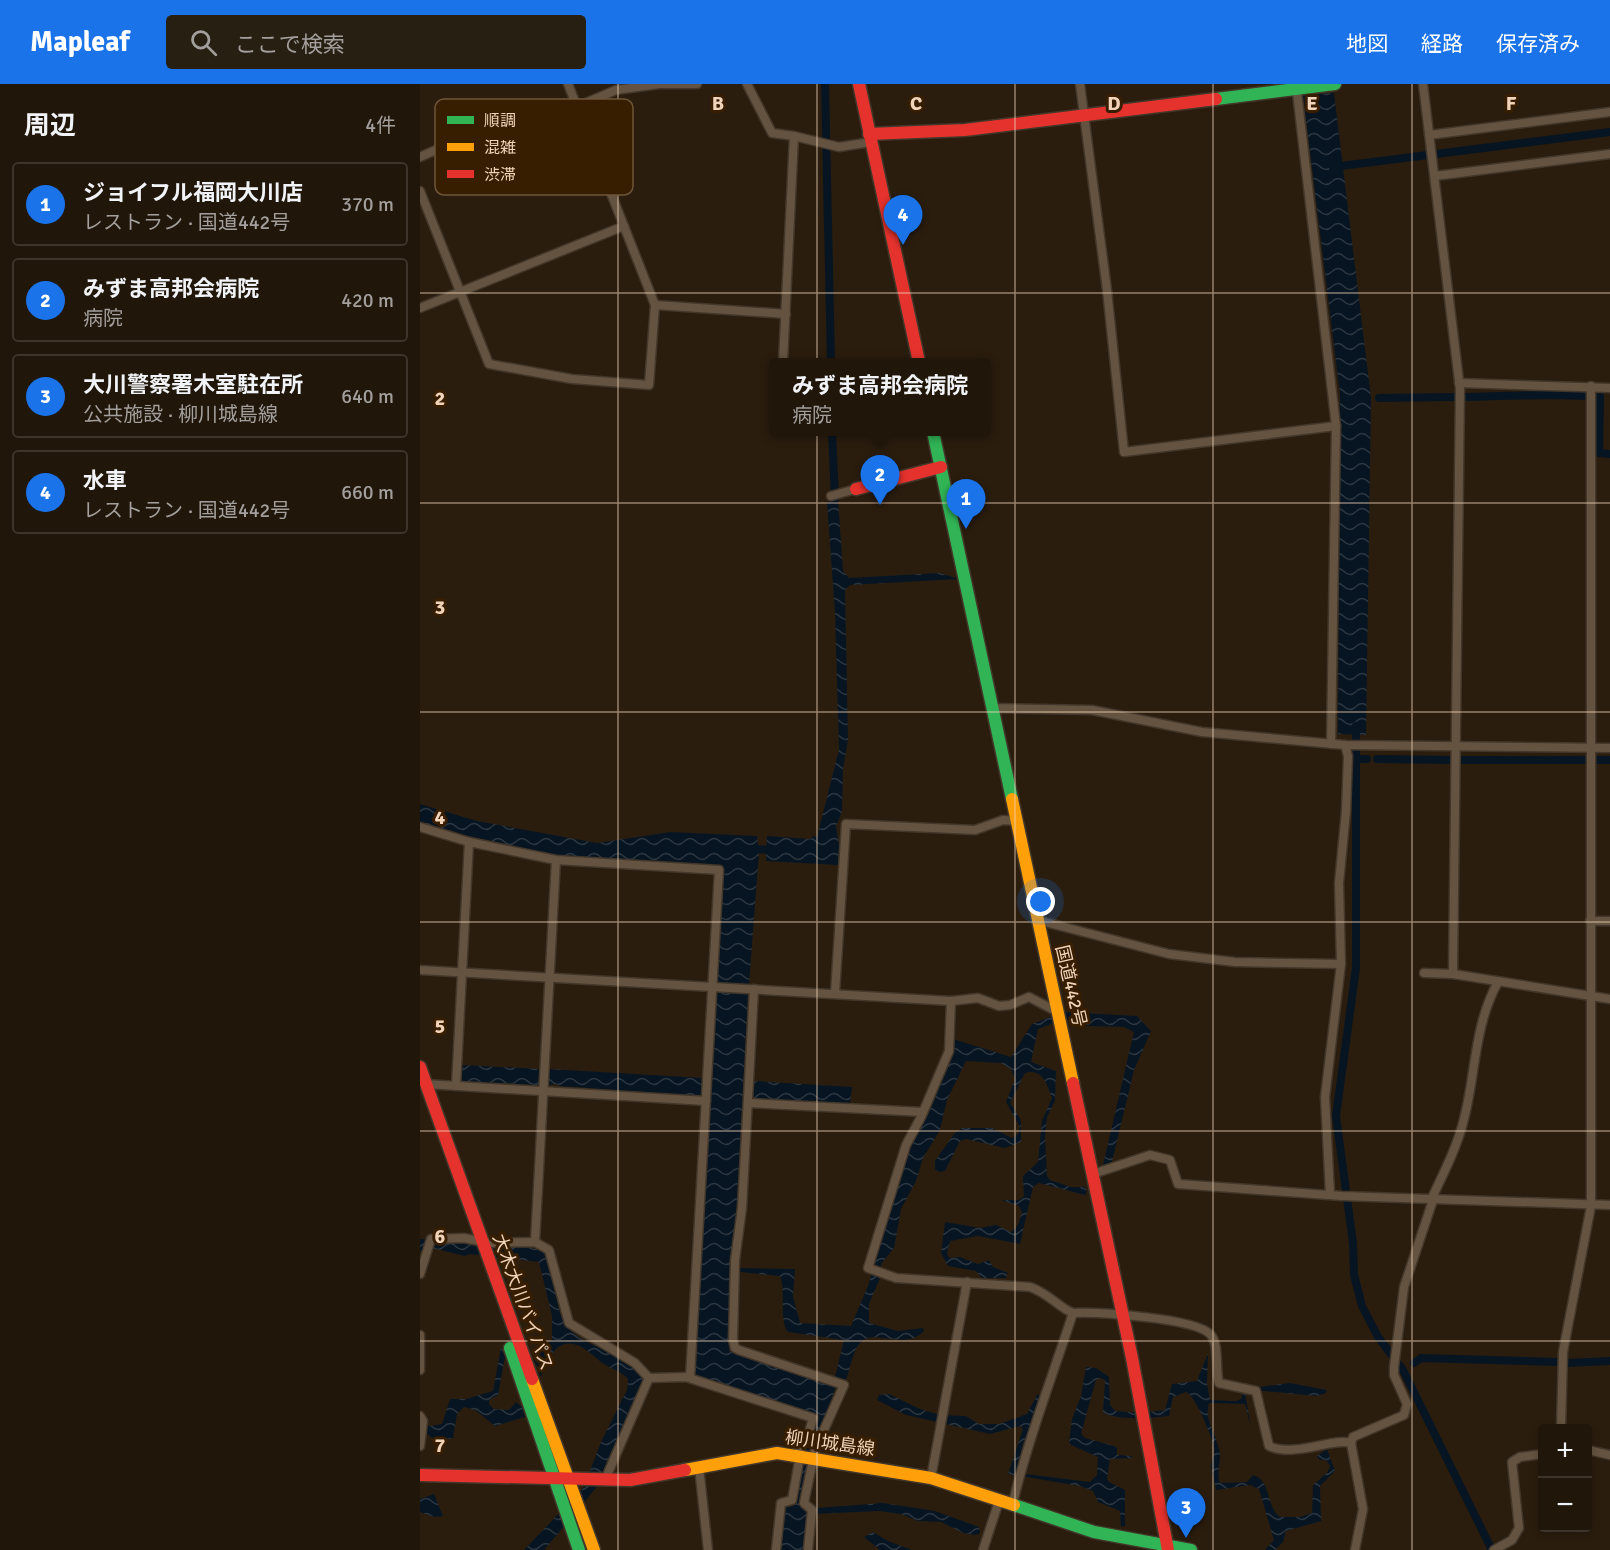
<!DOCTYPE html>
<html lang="ja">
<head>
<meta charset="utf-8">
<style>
	body { margin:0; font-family:Signika,"Noto Sans JP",sans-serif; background:#281f13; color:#f1f3f6 }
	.controls { position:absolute; right:18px; bottom:18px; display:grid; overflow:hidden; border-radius:6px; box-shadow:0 3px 9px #0003 }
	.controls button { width:54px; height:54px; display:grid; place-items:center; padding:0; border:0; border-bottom:2px solid #3d352b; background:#20160a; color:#f1f3f6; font:30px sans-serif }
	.you { position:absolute; left:621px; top:818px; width:21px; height:21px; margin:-15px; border:4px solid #fff; border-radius:50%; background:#1a73e8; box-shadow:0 0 0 9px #1a73e833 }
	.badge { display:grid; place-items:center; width:39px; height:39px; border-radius:50%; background:#1a73e8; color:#fff; font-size:20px; font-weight:700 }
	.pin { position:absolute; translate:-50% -50px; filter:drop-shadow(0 2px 3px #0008) }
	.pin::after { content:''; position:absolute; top:32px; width:21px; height:18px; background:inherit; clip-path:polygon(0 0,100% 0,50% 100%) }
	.popup { position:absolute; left:349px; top:274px; width:222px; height:78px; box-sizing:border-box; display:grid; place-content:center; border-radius:6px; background:#20160a; filter:drop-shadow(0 2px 4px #0005); font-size:20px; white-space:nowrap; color:#a29f9c }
	.popup b { font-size:22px; color:#f1f3f6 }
	.popup::after { content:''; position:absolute; left:50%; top:100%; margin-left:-12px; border:12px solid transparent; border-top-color:#20160a }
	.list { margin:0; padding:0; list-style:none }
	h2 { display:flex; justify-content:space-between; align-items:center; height:78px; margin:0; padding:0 24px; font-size:26px }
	h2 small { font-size:20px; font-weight:400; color:#a29f9c }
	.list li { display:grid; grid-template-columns:39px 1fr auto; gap:18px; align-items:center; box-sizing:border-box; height:84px; margin:0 12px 12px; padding:0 12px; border:2px solid #3d352b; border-radius:6px }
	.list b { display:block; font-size:22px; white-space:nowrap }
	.list p { margin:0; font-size:20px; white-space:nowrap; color:#a29f9c }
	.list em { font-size:20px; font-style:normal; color:#a29f9c }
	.icon { flex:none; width:33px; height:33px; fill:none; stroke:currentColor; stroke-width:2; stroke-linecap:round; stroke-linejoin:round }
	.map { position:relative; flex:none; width:1190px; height:1466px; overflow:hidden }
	header { display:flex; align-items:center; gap:36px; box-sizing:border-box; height:84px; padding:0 30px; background:#1a73e8; color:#fff }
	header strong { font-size:28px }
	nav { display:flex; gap:33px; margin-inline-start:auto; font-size:21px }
	.search { width:420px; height:54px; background:#281f13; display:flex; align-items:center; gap:15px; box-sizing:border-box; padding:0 21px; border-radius:6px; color:#a29f9c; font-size:22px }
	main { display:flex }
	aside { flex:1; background:#20160a }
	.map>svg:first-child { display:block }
	.water { fill:url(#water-waves) }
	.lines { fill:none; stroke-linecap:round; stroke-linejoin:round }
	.canal { stroke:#071522; stroke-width:8 }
	.street-casing { stroke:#42372a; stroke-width:11 }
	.fast-casing { stroke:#42372a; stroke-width:15 }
	.slow-casing { stroke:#42372a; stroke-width:15 }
	.jam-casing { stroke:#42372a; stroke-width:15 }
	.street { stroke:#645340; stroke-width:8 }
	.fast { stroke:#30b455; stroke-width:12 }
	.slow { stroke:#ff9f0a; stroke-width:12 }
	.jam { stroke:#e5322d; stroke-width:12 }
	.grid { fill:none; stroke:#f1d4ba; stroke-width:1.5; stroke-opacity:0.55 }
	.labels { text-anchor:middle; stroke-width:6; stroke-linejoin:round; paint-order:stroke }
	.street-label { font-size:18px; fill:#f1d4ba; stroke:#371e01 }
	.key { fill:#371e01; stroke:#6f5538; stroke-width:1.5 }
	.key-label { font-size:16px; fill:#f1d4ba }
	.grid-label { font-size:20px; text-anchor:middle; font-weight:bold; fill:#f1d4ba; stroke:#371e01; stroke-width:6; stroke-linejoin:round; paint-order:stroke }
</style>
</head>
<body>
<header>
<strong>Mapleaf</strong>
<div class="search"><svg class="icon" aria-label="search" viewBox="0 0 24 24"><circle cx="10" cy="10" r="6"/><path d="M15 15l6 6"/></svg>ここで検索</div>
<nav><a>地図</a><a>経路</a><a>保存済み</a></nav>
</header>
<main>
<aside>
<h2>周辺<small>4件</small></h2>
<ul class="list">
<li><span class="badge">1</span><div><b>ジョイフル福岡大川店</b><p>レストラン · 国道442号</p></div><em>370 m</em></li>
<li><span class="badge">2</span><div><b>みずま高邦会病院</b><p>病院</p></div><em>420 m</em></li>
<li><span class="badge">3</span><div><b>大川警察署木室駐在所</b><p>公共施設 · 柳川城島線</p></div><em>640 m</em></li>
<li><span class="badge">4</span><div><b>水車</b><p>レストラン · 国道442号</p></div><em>660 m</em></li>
</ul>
</aside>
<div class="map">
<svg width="1190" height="1466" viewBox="0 0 1190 1466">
	<defs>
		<pattern id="water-waves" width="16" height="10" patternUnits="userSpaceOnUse" patternTransform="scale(1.5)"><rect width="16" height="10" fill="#071522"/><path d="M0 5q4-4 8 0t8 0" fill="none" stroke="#2c3640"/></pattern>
	</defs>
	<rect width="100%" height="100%" fill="#2a1d0e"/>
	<g class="water">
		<path d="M 914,9 L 951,314 L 946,651 L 918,650 L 920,310 L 883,11 Z"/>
		<path d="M 418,416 L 423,487 L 429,494 L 519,489 L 539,495 L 430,501 L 425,506 L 428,656 L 423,685 L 422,728 L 416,742 L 419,761 L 418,781 L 346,777 L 347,752 L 391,755 L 392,752 L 397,753 L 419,666 L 415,529 L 407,418 Z"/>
		<path d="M 0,720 L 57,737 L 177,759 L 251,748 L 337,752 L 339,768 L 329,900 L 320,900 L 318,909 L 328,910 L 309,1267 L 416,1303 L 391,1368 L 380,1421 L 389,1425 L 384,1466 L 360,1466 L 364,1424 L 373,1422 L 385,1364 L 399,1331 L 274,1291 L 296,909 L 308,909 L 309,901 L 297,898 L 303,781 L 136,771 L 52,753 L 0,738 Z"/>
		<path d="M 643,928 L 717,932 L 731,947 L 714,986 L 691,1082 L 682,1085 L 714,948 L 704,943 L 666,942 L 644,935 L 618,945 L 611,978 L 636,987 L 635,1017 L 627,1033 L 625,1052 L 627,1092 L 630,1096 L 651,1103 L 665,1103 L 667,1108 L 665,1111 L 619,1099 L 613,1103 L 600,1160 L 558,1152 L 530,1157 L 527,1170 L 530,1174 L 540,1173 L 558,1180 L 569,1176 L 573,1183 L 588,1189 L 586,1194 L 562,1194 L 556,1187 L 528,1182 L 521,1169 L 525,1138 L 560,1144 L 576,1141 L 591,1148 L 598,1141 L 602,1128 L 599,1122 L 581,1116 L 599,1116 L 604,1112 L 603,1092 L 618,1078 L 622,1037 L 632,1014 C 627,1001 623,984 605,989 L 590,1019 L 601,1036 L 601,1058 L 585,1064 L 546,1055 L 540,1057 L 525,1087 L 519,1088 L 515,1085 L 515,1077 L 534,1050 L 542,1044 L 572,1044 L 592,1054 L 598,1050 L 600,1043 L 586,1018 L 595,995 L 591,985 L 581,979 L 546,977 L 527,1016 L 520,1046 L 503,1074 L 496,1097 L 481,1125 L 474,1164 L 461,1180 L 460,1194 L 449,1220 L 449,1239 L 478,1247 L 503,1244 L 504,1247 C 485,1268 452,1242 439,1260 C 432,1270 430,1285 426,1296 L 415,1293 L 424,1256 L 368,1248 C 359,1238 366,1207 360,1192 L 320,1188 L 319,1184 L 375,1185 L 373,1212 L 380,1239 L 431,1242 L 448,1202 L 489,1062 L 508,1029 L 533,955 L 591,973 L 612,940 Z"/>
		<path d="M 42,981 L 120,985 L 118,1001 L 41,997 Z"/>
		<path d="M 129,985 L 283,994 L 282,1012 L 140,1002 L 136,1000 L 128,1001 Z"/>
		<path d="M 336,997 L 432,1003 L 430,1020 L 333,1015 L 333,999 Z"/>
		<path d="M 0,1155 L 120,1165 C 139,1179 132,1217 144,1238 C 160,1267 212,1265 225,1297 L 176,1404 L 124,1466 L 104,1466 L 164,1403 L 181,1358 L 207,1306 L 208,1295 C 201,1287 193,1286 184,1280 C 172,1272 154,1249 136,1265 C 127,1273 128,1287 119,1293 L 120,1286 L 113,1276 L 132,1256 L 132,1232 L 119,1178 L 49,1170 L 45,1172 L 16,1165 L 0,1167 Z"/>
		<path d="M 81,1263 L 85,1273 L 78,1311 L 69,1316 L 69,1320 L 74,1325 L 89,1326 L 96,1318 L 102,1323 L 105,1333 L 75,1342 L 55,1326 L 44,1323 L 37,1330 L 33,1354 L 16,1357 L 6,1349 L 1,1350 L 2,1343 L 22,1340 L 30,1315 L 46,1315 L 73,1307 Z"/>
		<path d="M 788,1269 L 787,1299 L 790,1316 L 816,1317 L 821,1315 L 824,1305 L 870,1299 L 907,1306 L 906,1309 L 897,1312 L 833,1306 L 825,1309 L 831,1344 L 825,1320 L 789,1319 C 784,1336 796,1350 799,1365 C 802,1376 796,1387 800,1399 L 827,1398 L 833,1391 C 851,1395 846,1423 860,1433 L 880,1433 L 892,1429 L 893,1401 L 907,1389 L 910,1382 L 906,1376 L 900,1376 L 897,1372 L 907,1365 L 915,1387 L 900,1402 L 901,1437 L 866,1447 L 863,1458 L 855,1466 L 845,1466 L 854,1456 L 839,1405 L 830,1401 L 796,1406 C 795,1399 792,1390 791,1383 C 791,1377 795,1371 794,1365 C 793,1354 775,1311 766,1308 L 753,1313 L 749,1332 C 734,1334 695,1337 683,1328 L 685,1296 L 680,1294 L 676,1296 L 661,1350 L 665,1354 L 694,1362 L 697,1364 L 697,1371 L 712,1372 L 711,1374 L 690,1375 L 687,1395 L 689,1398 L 705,1406 L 705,1442 L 701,1443 L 700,1427 L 678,1418 L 673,1407 L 660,1402 L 588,1390 L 603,1345 L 600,1342 L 570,1350 L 486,1331 L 457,1316 L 459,1311 L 469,1310 L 500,1325 L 520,1331 L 546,1332 L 559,1340 L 579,1340 L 607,1330 L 617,1311 L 623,1310 L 603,1360 L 597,1389 L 670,1398 L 677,1391 L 678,1373 L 651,1361 L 649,1358 L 652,1335 L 661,1312 L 666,1283 L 676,1284 L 689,1293 L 690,1321 L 695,1327 L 720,1329 L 745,1326 L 752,1300 L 777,1297 Z"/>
		<path d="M 14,1410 L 23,1432 L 14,1433 L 0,1428 L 0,1415 Z"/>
		<path d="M 463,1419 L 515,1427 L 559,1443 L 560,1449 L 556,1451 L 543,1449 L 521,1438 L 498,1437 L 481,1430 L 459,1427 L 395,1430 L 396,1424 Z"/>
		<path d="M 453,1448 L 468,1457 L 492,1466 L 460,1466 L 444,1453 Z"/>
	</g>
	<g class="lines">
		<g class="canal">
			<path d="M 405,0 L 411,278"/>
			<path d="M 913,83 L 1190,48"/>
			<path d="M 1176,312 L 1180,312 L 1179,369 L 1190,370"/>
			<path d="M 1045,313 C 1087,312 1127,310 1168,312"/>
			<path d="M 959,314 L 1035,313"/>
			<path d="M 412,348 L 415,415"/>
			<path d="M 936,642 L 936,884 L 916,1032 L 933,1159 L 934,1191 L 942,1222 L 958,1253 L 983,1286 L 1072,1466"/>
			<path d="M 936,675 L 947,675"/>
			<path d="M 957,675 L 1029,676"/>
			<path d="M 1041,676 L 1166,676"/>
			<path d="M 1176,676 L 1190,676"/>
			<path d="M 329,765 L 356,766"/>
			<path d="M 994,1279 L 1001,1274 L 1139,1278"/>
			<path d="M 1147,1279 L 1190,1277"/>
		</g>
		<defs>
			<g id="street">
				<path d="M 327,0 L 352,49 L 374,52"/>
				<path d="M 660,0 L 687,206 L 704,368 L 916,342"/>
				<path d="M 876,0 L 916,342 L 911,660"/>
				<path d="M 1003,0 L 1040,305 L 1033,890"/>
				<path d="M 1009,51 L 1190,28"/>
				<path d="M 0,73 L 110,24 L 156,23 L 196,6 L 239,0 L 277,0"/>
				<path d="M 1015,92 L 1190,70"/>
				<path d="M 0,107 L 69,280 L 152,295 L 229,301 L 235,221 L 148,0"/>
				<path d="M 235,221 L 366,230"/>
				<path d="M 0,224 L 204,142"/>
				<path d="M 363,278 L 374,52 L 419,63 L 451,58"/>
				<path d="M 1039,299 L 1190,304"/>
				<path d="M 411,412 L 436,405"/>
				<path d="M 572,624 L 672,626 L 782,648 L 925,661 L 1190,664"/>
				<path d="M 0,743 L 49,758 L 136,776 L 299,786 L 270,1294"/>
				<path d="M 617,836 L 749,870 L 815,878 L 921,880"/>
				<path d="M 1170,837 L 1190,837"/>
				<path d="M 0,886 L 531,917 L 558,914 L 579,922 L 590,921 L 609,913 L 632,925 L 636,922"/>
				<path d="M 1004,889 L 1033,890 L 1190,915"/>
				<path d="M 334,905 L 322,1124 L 315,1176 L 313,1256 L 315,1264 L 319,1266 L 424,1301 L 395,1366 L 384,1419 L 392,1426 L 388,1466"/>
				<path d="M 415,909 L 426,740 L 555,746 L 583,736 L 596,737"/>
				<path d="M 531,917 L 529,967 L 501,1033 L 486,1061 L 448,1184 L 476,1194 L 610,1203 C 630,1210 639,1224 653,1229 C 678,1228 774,1234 790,1250 C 800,1259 795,1286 799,1299 L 836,1307 L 849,1362 C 874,1374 915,1353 931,1359"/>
				<path d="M 5,1000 L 286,1017"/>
				<path d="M 36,1002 L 49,758"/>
				<path d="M 328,1019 L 503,1028"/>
				<path d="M 673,1090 L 730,1071 L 750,1076 L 758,1100 L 922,1112 L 1190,1121"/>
				<path d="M 910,1110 L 905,1013 L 921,880 L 919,799 L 926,727 L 928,672 L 925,661"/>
				<path d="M 1011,1116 C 1023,1090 1037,1064 1044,1035 C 1056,989 1054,941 1078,898"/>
				<path d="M 115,1158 L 136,776"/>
				<path d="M 0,1190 L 11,1155 L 44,1154 L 69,1159 L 115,1158 L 129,1166 L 149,1239 L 215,1279 L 229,1294 L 185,1396"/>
				<path d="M 0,1251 L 0,1286"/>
				<path d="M 229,1294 L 266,1293 L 393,1334 L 388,1352 L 376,1372"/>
				<path d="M 0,1332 L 3,1337 L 0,1362"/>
				<path d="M 1141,1344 L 1143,1268 L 1171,1122 L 1171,302"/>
				<path d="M 1168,1366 L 1190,1371"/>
				<path d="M 279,1383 L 288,1466"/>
				<path d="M 511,1394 L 547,1198"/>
				<path d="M 592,1422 C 608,1356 632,1293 653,1229"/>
				<path d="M 356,1466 L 361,1419 L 372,1416 L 380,1372"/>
				<path d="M 563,1466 L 579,1417"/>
				<path d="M 935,1466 L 943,1425 L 931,1359 L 933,1353 L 984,1331 L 987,1320 L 974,1291 L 974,1283 L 984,1203 L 1013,1116"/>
				<path d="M 1074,1466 L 1092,1456 L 1099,1444 L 1092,1378 L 1100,1373 L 1122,1370"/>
			</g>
			<g id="fast">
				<path d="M 796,15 L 915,0"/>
				<path d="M 513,348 L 592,715"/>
				<path d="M 90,1264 L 159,1466"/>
				<path d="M 594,1421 L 674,1448 L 771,1466"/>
			</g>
			<g id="slow">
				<path d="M 592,715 L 653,999"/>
				<path d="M 112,1295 L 174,1466"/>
				<path d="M 265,1386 L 357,1369 L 511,1394 L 594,1421"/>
			</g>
			<g id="jam">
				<path d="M 439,0 L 499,278"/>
				<path d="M 449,50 L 545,46 L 796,15"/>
				<path d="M 436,405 L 521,383"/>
				<path d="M 0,983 L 112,1295"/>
				<path d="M 653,999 L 712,1274 L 748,1466"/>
				<path d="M 0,1391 L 210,1396 L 265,1386"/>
			</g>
		</defs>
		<use href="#street" class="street-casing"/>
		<use href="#fast" class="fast-casing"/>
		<use href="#slow" class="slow-casing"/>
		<use href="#jam" class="jam-casing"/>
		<use href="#street" class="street"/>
		<use href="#fast" class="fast"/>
		<use href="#slow" class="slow"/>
		<use href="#jam" class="jam"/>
	</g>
	<path class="grid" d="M 198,0 L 198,1466M 397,0 L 397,1466M 595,0 L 595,1466M 793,0 L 793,1466M 992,0 L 992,1466M 0,209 L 1190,209M 0,419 L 1190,419M 0,628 L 1190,628M 0,838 L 1190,838M 0,1047 L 1190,1047M 0,1257 L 1190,1257"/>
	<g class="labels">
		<g class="street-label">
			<text transform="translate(651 902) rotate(77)" y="6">国道442号</text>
			<text transform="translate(103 1218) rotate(70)" y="6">大木大川バイパス</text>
			<text transform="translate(410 1359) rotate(8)" y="6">柳川城島線</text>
		</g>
	</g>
	<rect x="15" y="15" width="198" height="96" rx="9" class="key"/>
	<rect x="27" y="32" width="27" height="8" fill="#30b455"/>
	<rect x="27" y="59" width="27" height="8" fill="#ff9f0a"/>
	<rect x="27" y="86" width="27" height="8" fill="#e5322d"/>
	<g class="key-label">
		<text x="64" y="42">順調</text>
		<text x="64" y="69">混雑</text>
		<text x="64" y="96">渋滞</text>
	</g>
	<g class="grid-label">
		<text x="298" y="26">B</text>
		<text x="496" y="26">C</text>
		<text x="694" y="26">D</text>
		<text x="892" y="26">E</text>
		<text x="1091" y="26">F</text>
		<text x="20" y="321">2</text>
		<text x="20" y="530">3</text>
		<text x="20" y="740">4</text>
		<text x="20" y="949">5</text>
		<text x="20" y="1159">6</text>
		<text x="20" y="1368">7</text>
	</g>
</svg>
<div class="controls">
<button>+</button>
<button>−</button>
</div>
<div class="you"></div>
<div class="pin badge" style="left:546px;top:445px">1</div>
<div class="pin badge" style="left:460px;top:421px">2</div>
<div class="popup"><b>みずま高邦会病院</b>病院</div>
<div class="pin badge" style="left:766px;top:1454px">3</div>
<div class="pin badge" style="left:483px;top:161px">4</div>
</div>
</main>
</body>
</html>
